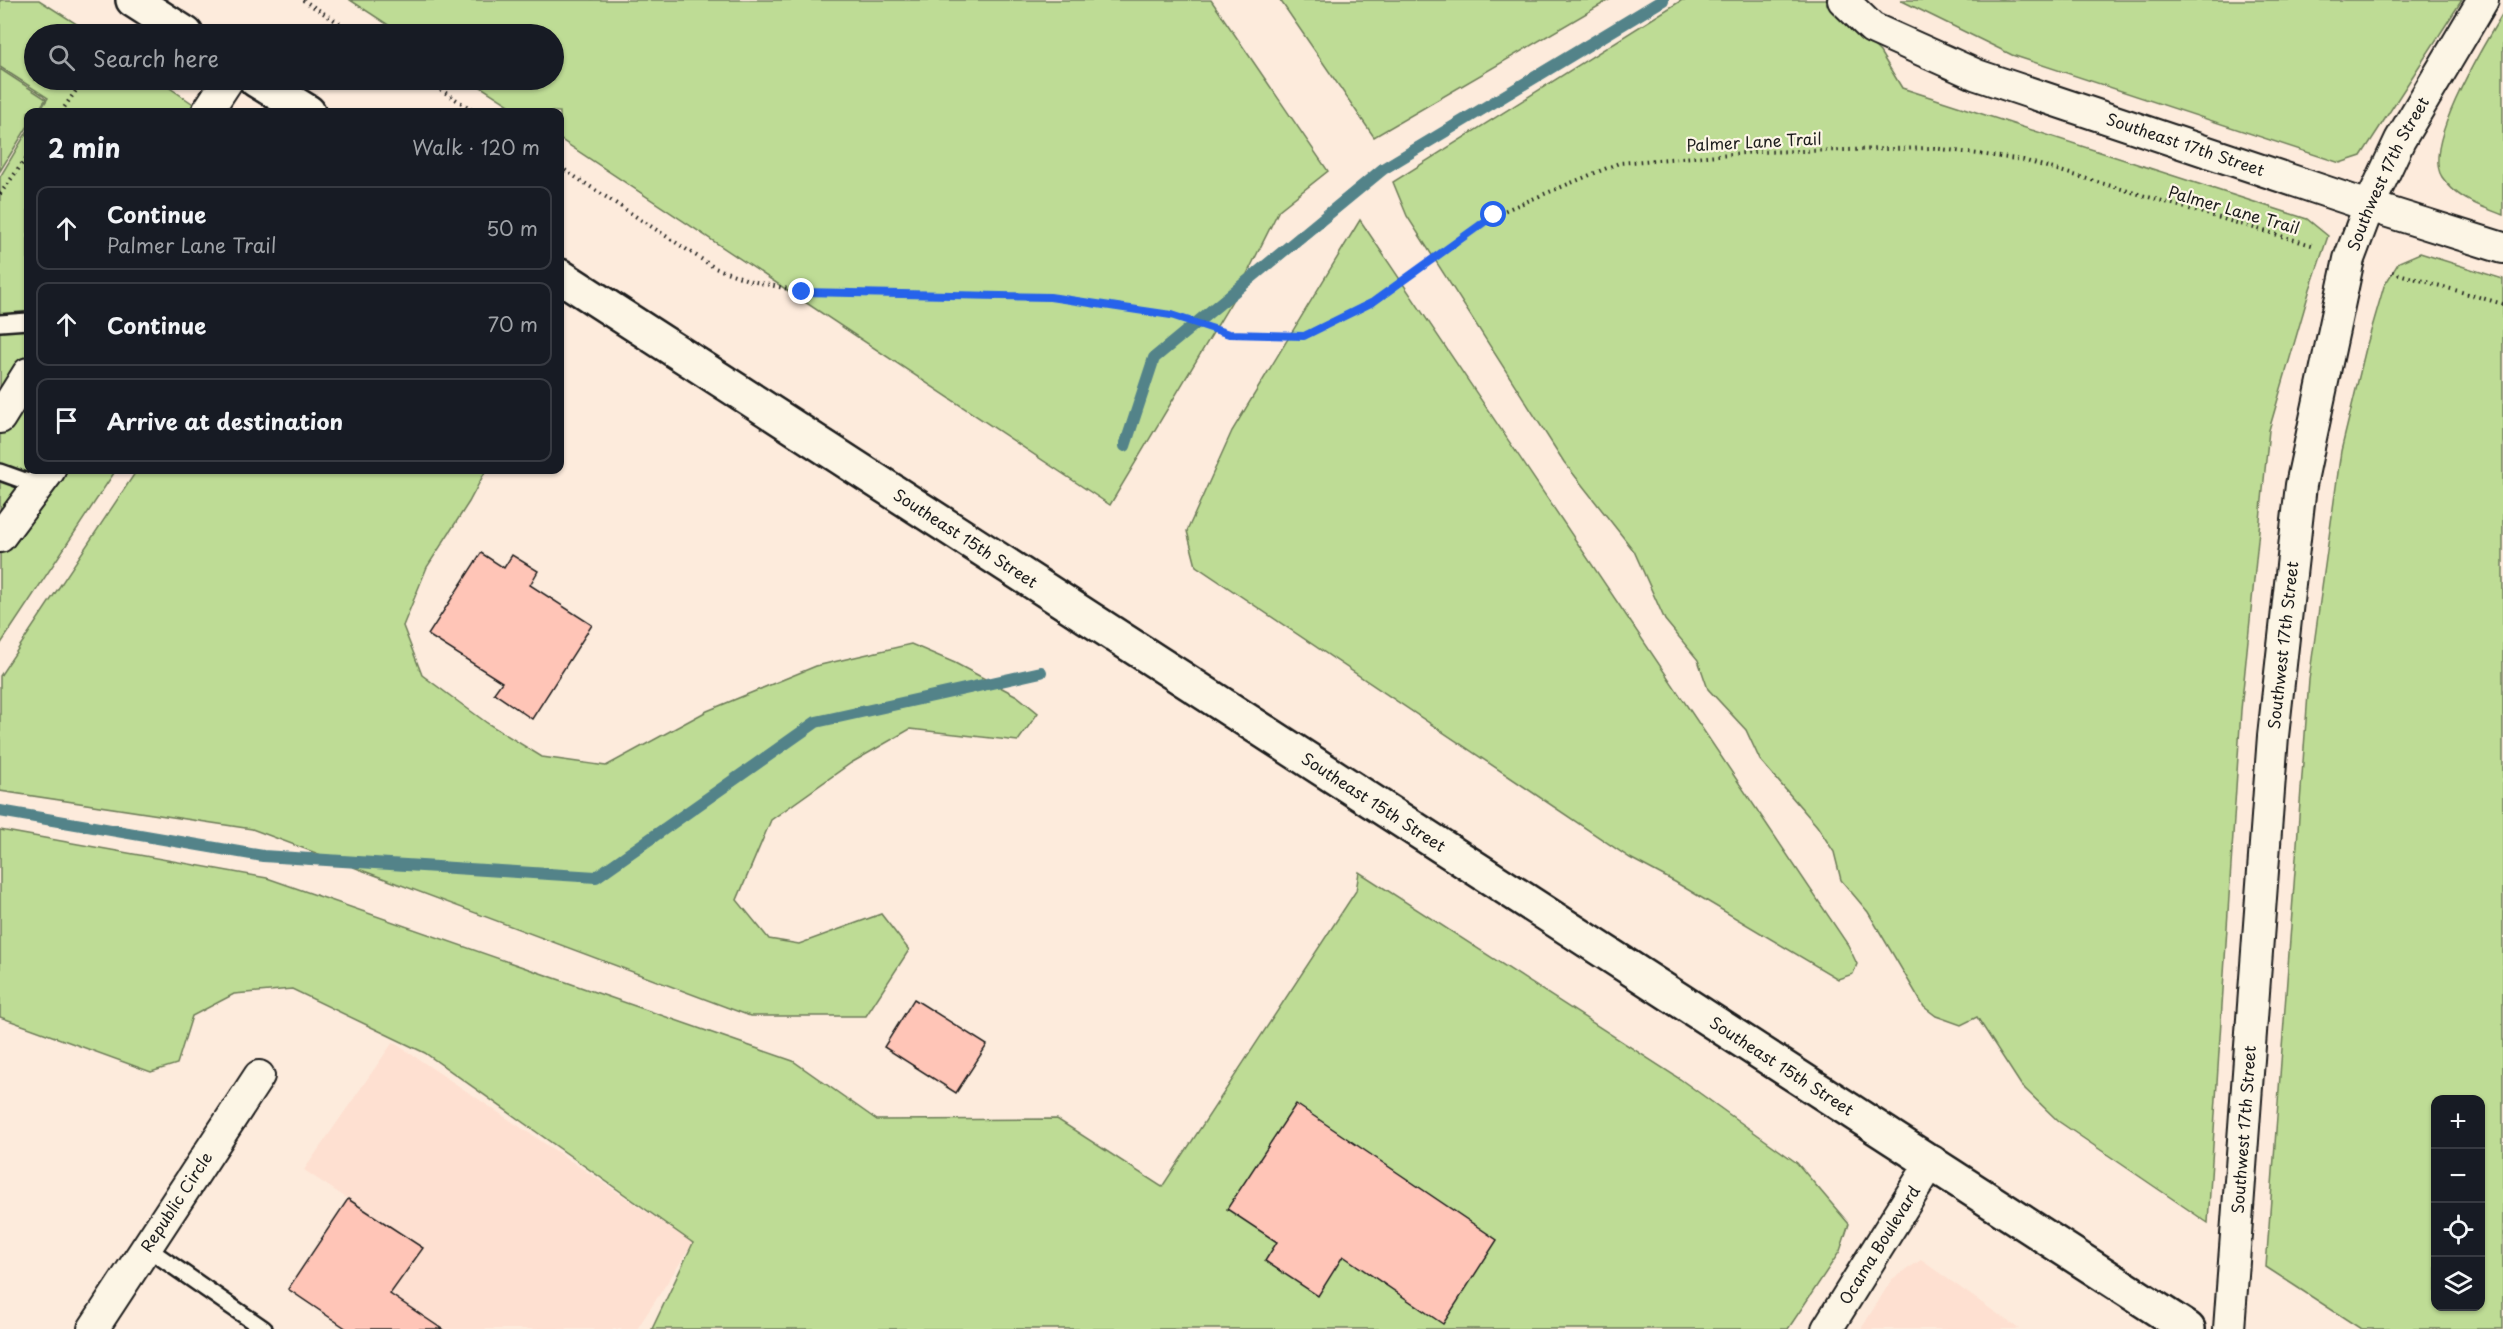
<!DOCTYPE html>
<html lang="en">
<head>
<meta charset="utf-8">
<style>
	body { margin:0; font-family:"Playpen Sans",sans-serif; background:#20242c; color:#f1f3f6 }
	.controls { position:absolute; right:18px; bottom:18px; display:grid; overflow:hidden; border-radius:12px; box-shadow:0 2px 4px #0004 }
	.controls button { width:54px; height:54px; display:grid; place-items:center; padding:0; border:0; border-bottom:2px solid #363941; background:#171b24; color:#f1f3f6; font:30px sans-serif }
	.stop { position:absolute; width:18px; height:18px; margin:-14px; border:4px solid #2563eb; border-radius:50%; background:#fff }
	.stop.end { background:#2563eb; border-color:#fff; box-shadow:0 2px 6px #0008 }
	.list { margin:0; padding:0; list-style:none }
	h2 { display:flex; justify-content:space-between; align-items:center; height:78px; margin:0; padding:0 24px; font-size:26px }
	h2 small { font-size:20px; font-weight:400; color:#9ea1a6 }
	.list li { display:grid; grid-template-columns:39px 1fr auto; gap:18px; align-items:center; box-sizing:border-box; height:84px; margin:0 12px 12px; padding:0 12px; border:2px solid #363941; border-radius:12px }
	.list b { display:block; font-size:22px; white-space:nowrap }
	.list p { margin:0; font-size:20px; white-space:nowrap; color:#9ea1a6 }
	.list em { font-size:20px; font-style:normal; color:#9ea1a6 }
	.icon { flex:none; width:33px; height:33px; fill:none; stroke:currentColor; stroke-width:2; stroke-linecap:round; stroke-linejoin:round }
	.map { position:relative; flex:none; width:2503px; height:1329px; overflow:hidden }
	.search { position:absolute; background:#171b24; box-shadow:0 2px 4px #0004; left:24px; top:24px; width:540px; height:66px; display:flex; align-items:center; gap:15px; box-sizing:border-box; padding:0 21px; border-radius:33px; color:#9ea1a6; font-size:22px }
	.panel { position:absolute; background:#171b24; box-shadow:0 2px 4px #0004; left:24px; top:108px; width:540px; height:366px; border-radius:12px }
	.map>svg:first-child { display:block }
	.built { fill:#fee0d1 }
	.green { fill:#bedc95; stroke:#6d7c58; stroke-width:1.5; fill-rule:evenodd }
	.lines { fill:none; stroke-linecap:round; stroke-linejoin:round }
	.stream { stroke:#538389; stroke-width:12 }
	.building { fill:#ffc5b7; stroke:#1c1c1c; stroke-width:1.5 }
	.service-casing { stroke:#1c1c1c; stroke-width:20 }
	.minor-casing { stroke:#1c1c1c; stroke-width:34 }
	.secondary-casing { stroke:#1c1c1c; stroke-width:38 }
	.path { stroke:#1c1c1c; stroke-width:4; stroke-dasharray:1.5 4.5; stroke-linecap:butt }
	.service { stroke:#fcf5e5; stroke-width:15 }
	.minor { stroke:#fcf5e5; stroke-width:30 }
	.secondary { stroke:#fcf5e5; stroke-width:33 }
	.route { stroke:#2563eb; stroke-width:8 }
	.labels { text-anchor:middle; stroke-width:4.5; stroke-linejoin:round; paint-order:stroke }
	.street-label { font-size:16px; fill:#1c1c1c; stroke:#fcf5e5 }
</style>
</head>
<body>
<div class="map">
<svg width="2503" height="1329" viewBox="0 0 2503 1329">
	<rect width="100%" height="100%" fill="#fdebdc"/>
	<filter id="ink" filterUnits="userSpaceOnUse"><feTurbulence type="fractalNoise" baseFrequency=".0167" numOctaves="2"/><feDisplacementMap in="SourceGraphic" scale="12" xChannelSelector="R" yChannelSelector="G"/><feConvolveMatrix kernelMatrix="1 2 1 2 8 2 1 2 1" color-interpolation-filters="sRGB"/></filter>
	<g filter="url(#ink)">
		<g class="built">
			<path d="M 393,1042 L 693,1243 L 637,1329 L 442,1329 L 390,1294 L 422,1248 L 304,1170 Z"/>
			<path d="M 1921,1260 L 2019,1329 L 1861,1329 L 1892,1279 Z"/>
		</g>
		<g class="green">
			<path d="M 0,0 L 39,0 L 86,30 L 83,34 L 34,34 L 34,80 L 158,80 L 205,112 L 39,112 L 48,98 L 0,67 Z"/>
			<path d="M 350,0 L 1211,0 L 1328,171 L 1279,210 L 1241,286 L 1110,505 L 560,139 L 560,112 L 520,112 L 470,80 L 554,80 L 554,34 L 402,34 Z"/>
			<path d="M 1280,0 L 1609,0 L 1374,137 Z"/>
			<path d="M 1682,0 L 1828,0 L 1880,52 L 1902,88 L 2307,219 L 2328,236 L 2310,289 L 2269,430 L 2241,710 L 2208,1223 L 2058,1121 L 2021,1085 L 1977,1017 L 1961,1025 L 1936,1016 L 1924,1007 L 1868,912 L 1841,880 L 1834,852 L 1817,826 L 1760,760 L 1746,730 L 1708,689 L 1698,660 L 1665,620 L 1634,551 L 1564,462 L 1407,216 L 1393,182 Z"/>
			<path d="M 1900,0 L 2462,0 L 2361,156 L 2340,163 L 2012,55 Z"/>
			<path d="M 2503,13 L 2503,215 C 2478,205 2458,200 2442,177 C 2421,146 2486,41 2503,13 Z"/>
			<path d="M 0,69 L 46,99 L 37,112 L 28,112 L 28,126 L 0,171 Z"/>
			<path d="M 28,130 L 28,470 L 116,470 L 0,645 L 0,177 Z"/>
			<path d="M 1360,220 L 1848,945 L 1857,964 L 1853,974 L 1838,979 L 1675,882 L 1630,858 L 1196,566 L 1187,531 L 1232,431 Z"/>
			<path d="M 2420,253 L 2503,279 L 2503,1329 L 2361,1329 L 2266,1267 L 2309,680 L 2341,451 L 2366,348 L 2384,286 L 2399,262 ZM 2436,1100 L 2480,1100 L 2480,1306 L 2436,1306 Z"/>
			<path d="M 137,470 L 486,470 L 469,502 L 427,567 L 403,626 L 422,675 L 487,723 L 542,757 L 606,766 L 707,711 L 816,666 L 911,644 L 955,663 L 1017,696 L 1038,713 L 1018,741 L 910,729 L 851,763 L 771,820 L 737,900 L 769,939 L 799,944 L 881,914 L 909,950 L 866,1016 L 750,1016 L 252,829 L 0,791 L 0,676 Z"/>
			<path d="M 0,830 L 267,878 L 793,1061 L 877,1120 L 1057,1119 L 1162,1187 L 1356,891 L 1359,872 L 1680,1079 L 1797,1163 L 1849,1224 L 1840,1251 L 1788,1329 L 652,1329 L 693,1243 L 425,1053 L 292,989 L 234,994 L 192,1016 L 177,1064 L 151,1072 L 0,1017 Z"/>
		</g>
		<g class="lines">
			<g class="stream">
				<path d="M 1125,446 L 1154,358 L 1383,169 L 1663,0"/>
				<path d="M 0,811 L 263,856 L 596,877 L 816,722 L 1041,672"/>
			</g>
		</g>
		<g class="building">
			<path d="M 481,553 L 504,568 L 512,555 L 538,571 L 530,585 L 592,625 L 532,719 L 494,693 L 502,682 L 428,635 Z"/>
			<path d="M 914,999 L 987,1045 L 956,1093 L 884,1047 Z"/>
			<path d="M 1296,1104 L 1497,1240 L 1443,1324 L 1343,1256 L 1318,1296 L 1265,1261 L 1277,1242 L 1227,1209 Z"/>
			<path d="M 348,1199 L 423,1248 L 390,1294 L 442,1329 L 347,1329 L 288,1289 Z"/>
		</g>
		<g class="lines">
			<defs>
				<g id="service">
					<path d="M 0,323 L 28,321"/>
					<path d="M 0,472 L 39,486"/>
					<path d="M 147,1248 L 264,1329"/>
				</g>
				<g id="minor">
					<path id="s1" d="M 1843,0 L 1872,28 L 1977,75 L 2369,206 L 2503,248"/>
					<path d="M 207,112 L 228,80"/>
					<path d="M 0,418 L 28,373"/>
					<path d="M 0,537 L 50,470"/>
					<path id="s2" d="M 93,1329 L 259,1076"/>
					<path id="s3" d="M 1827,1329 L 1932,1161"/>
					<path id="s4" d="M 2229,1329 L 2273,736 L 2301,485 L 2349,259 L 2369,206 L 2400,140 L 2483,0"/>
				</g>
				<g id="secondary">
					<path d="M 133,0 L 186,34"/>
					<path d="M 256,80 L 308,112"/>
					<path id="s5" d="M 560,276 L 2188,1329"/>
				</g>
			</defs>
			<use href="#service" class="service-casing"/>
			<use href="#minor" class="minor-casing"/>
			<use href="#secondary" class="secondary-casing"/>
			<g class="path">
				<path d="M 303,0 L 356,34"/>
				<path d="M 425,80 L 476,112"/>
				<path d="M 61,112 L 77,89"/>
				<path d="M 560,167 L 715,268 L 751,281 L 802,292 L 1050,297 L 1171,315 L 1229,334 L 1304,336 L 1373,302 L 1494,215 L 1619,163 L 1756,152 L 1934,148 L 2023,160 L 2315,246"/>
				<path d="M 0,194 L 28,156"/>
				<path d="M 2392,272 L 2503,304"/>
			</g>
			<use href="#service" class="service"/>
			<use href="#minor" class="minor"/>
			<use href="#secondary" class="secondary"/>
		</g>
	</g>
	<g class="lines" filter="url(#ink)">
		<path class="route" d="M 802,292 L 1050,297 L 1171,315 L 1229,334 L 1304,336 L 1373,302 L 1494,215"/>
	</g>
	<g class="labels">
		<g class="street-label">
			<text transform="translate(1754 142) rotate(-3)" y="6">Palmer Lane Trail</text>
			<text dy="6" stroke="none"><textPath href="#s1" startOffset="375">Southeast 17th Street</textPath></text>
			<text dy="6" stroke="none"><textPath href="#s4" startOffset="1172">Southwest 17th Street</textPath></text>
			<text transform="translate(2234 210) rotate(16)" y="6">Palmer Lane Trail</text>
			<text dy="6" stroke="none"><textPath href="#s5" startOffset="483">Southeast 15th Street</textPath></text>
			<text dy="6" stroke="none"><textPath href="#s4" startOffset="686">Southwest 17th Street</textPath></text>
			<text dy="6" stroke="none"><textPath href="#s5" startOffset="969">Southeast 15th Street</textPath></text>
			<text dy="6" stroke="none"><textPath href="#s5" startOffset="1455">Southeast 15th Street</textPath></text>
			<text dy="6" stroke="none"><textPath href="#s4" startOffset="200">Southwest 17th Street</textPath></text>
			<text dy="6" stroke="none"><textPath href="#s2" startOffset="152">Republic Circle</textPath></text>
			<text dy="6" stroke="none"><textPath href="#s3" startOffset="99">Ocama Boulevard</textPath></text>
		</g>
	</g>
</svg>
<div class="controls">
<button>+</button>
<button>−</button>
<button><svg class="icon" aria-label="locate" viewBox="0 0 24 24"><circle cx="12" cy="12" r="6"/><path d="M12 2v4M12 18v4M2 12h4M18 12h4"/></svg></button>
<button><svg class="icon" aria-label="layers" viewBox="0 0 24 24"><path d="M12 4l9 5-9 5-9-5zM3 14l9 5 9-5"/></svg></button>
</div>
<div class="stop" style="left:1494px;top:215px"></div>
<div class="stop end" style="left:802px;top:292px"></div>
<div class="search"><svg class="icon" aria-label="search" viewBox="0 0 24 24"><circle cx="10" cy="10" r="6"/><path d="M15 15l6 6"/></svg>Search here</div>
<section class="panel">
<h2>2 min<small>Walk · 120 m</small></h2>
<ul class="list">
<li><svg class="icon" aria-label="ahead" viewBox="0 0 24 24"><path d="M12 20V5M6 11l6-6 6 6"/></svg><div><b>Continue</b><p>Palmer Lane Trail</p></div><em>50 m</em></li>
<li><svg class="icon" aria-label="ahead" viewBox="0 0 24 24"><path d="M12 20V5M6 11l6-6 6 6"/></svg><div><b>Continue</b></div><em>70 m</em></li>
<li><svg class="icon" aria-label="arrive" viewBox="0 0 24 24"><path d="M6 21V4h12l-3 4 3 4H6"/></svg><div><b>Arrive at destination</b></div></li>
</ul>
</section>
</div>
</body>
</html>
